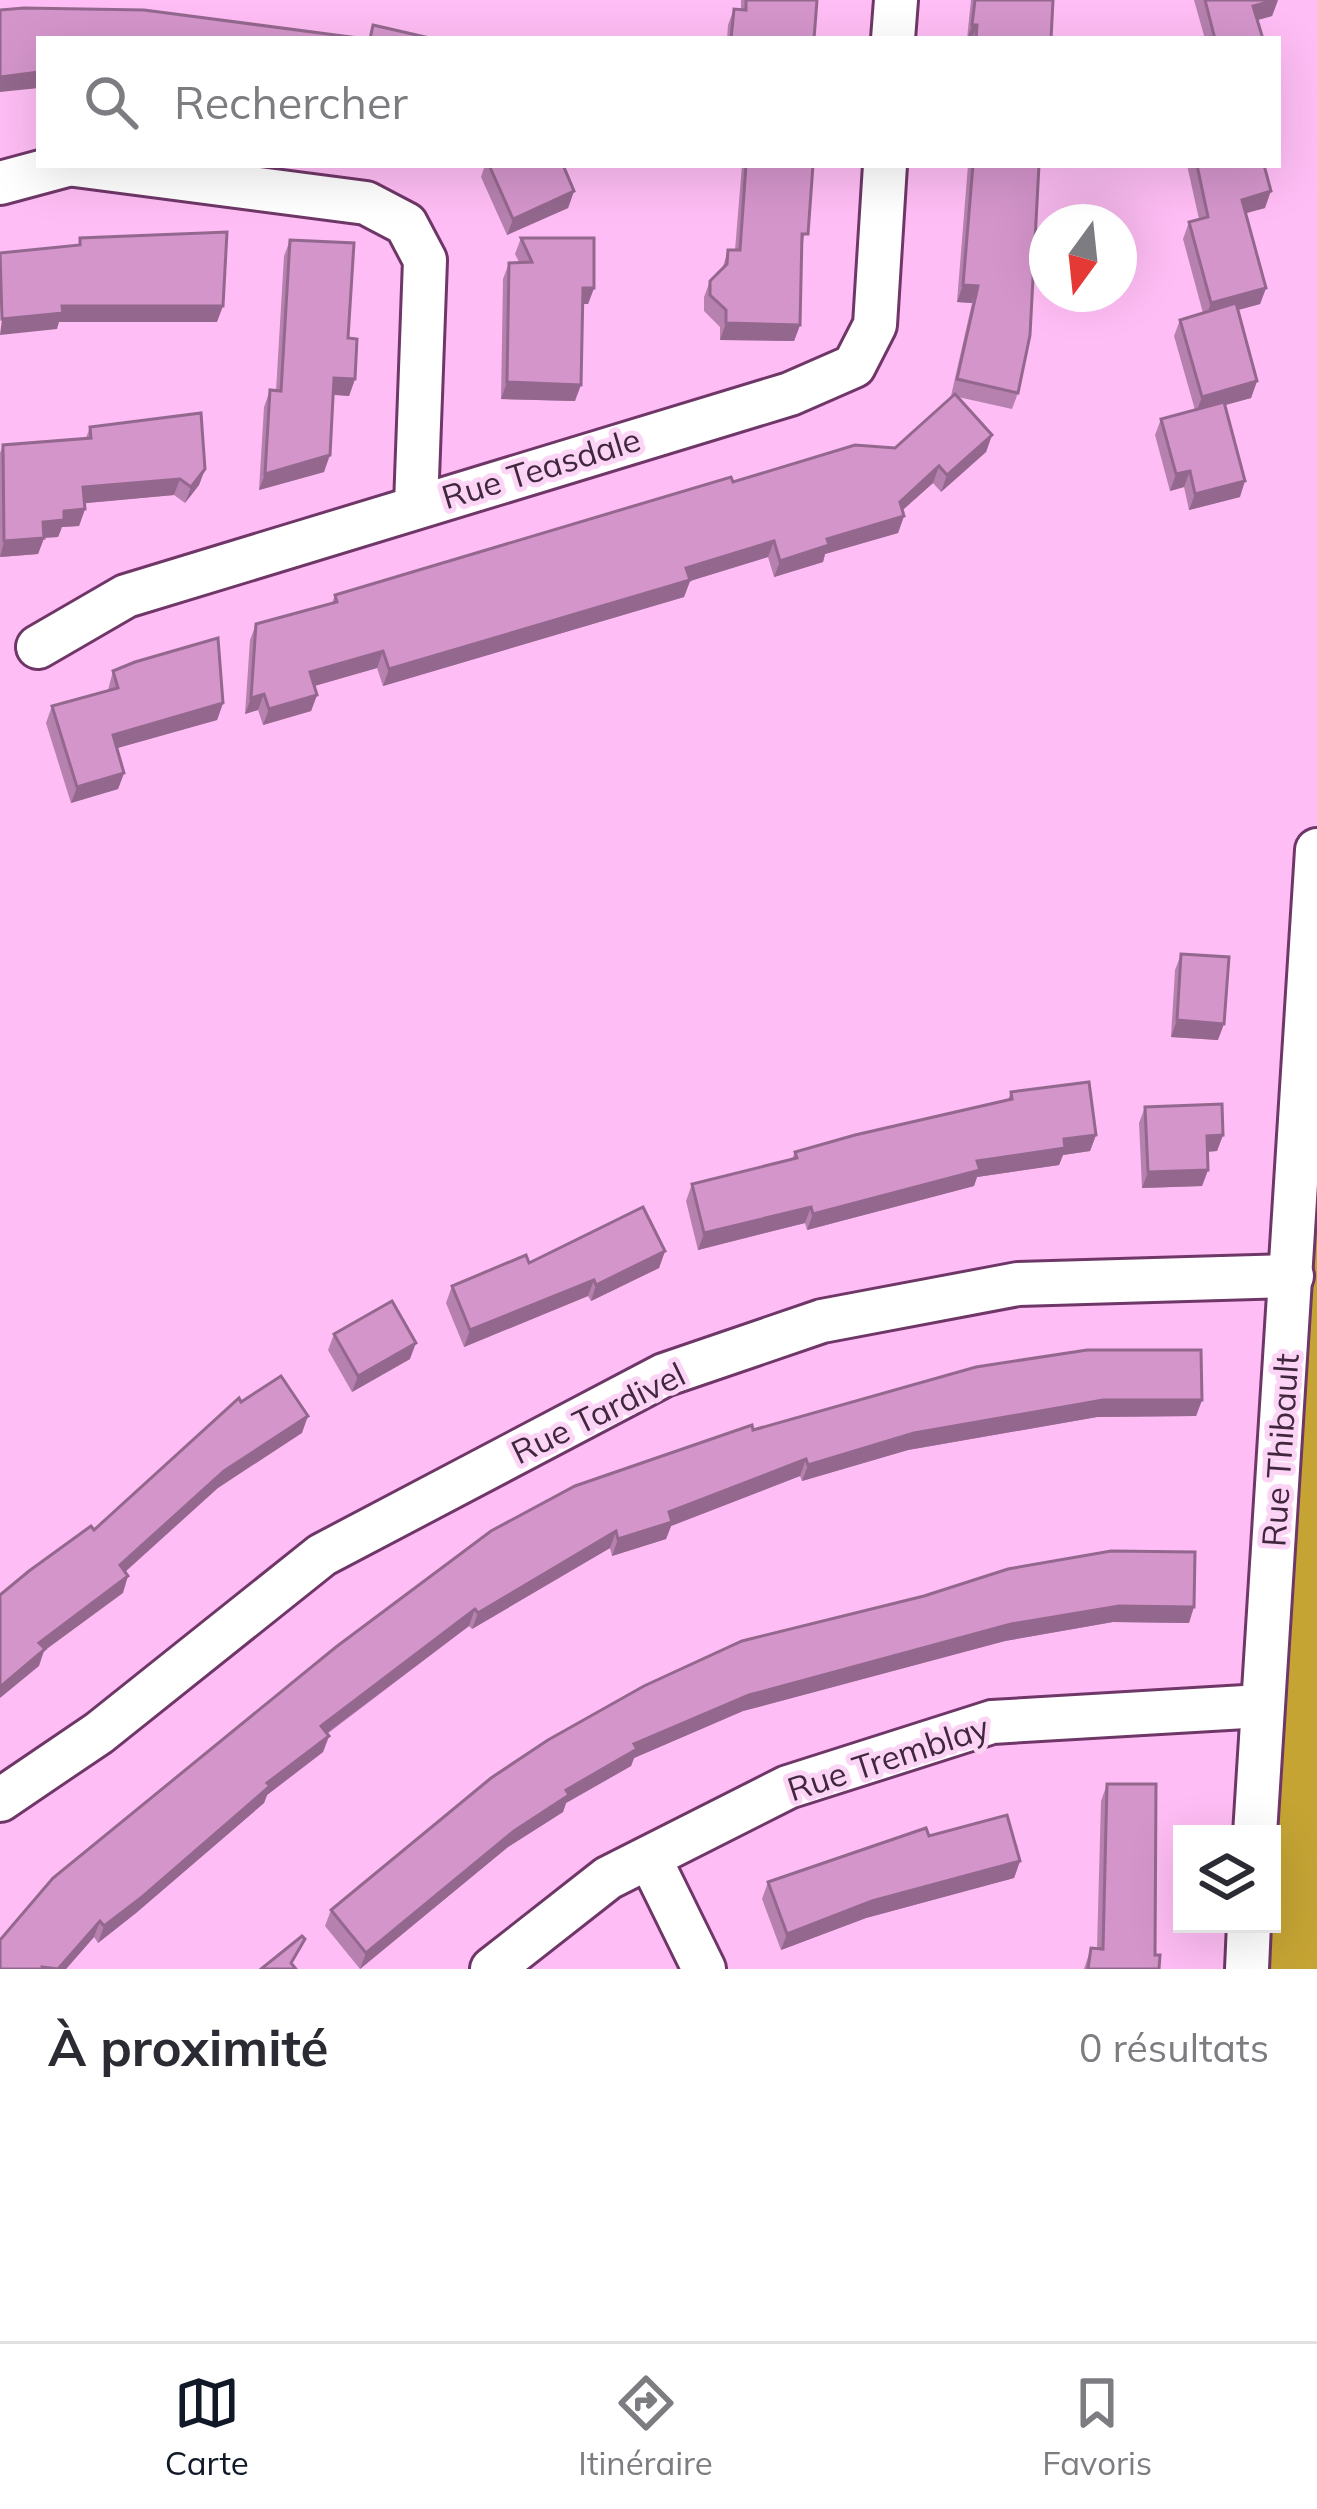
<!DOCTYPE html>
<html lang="fr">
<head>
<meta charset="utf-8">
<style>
	body { margin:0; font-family:Mulish,sans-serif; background:#f7f7f7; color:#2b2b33 }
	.controls { position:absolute; right:36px; bottom:36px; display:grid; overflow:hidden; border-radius:0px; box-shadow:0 12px 48px #0002 }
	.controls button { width:108px; height:108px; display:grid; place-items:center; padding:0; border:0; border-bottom:3px solid #e1e1e2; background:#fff; color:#2b2b33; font:60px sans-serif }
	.compass { position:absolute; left:1029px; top:204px; width:108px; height:108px; border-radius:50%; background:#fff; box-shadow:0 12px 48px #0002; rotate:195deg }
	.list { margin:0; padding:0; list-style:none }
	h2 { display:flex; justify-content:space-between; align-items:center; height:156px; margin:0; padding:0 48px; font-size:51px }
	h2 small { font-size:39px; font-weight:400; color:#7c7c81 }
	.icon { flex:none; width:66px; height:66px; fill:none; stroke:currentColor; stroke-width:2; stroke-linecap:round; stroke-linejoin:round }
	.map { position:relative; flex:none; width:1317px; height:1969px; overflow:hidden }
	.search { position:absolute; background:#fff; box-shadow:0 12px 48px #0002; left:36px; right:36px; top:36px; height:132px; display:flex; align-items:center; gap:30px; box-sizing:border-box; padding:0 42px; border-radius:0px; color:#7c7c81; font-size:45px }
	.sheet { height:372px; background:#fff }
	nav { display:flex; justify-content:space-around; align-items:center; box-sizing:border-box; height:168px; border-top:3px solid #e1e1e2; background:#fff; font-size:33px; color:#7c7c81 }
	nav a { display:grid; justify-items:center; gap:6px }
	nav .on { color:#111827 }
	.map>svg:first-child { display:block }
	.green { fill:#c5a434 }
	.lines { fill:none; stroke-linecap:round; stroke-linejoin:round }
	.street-casing { stroke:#6e3767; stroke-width:48 }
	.street { stroke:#fff; stroke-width:42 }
	.wall { fill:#b680af }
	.shaded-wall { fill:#94688e }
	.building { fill:#d495cb; stroke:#94688e; stroke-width:3 }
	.labels { text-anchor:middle; stroke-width:10; stroke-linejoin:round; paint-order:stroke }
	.street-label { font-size:33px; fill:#40273d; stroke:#fcd4f6 }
</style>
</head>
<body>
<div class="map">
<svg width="1317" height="1969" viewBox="0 0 1317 1969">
	<rect width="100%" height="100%" fill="#febdf4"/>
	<path class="green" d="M 1317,876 L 1317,1969 L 1249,1969 L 1252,1924 L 1272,1924 Z"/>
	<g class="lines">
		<defs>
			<g id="street">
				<path d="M 893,39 L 896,0"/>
				<path d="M 75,165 L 366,203 L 406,224 L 425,260 L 416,505"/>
				<path d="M 0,183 L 67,165"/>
				<path d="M 38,647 L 126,596 L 790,394 L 854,366 L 875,325 L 885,165"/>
				<path d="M 0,1800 L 99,1733 L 322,1555 L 664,1375 L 822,1321 L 1018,1284 L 1292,1276"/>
				<path d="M 1255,1834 L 1317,850"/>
				<path d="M 650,1859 L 704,1969"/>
				<path d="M 492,1969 L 608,1878 L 788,1787 L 992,1722 L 1262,1706"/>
				<path d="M 1247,1969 L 1249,1924"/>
			</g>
		</defs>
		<use href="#street" class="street-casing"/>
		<use href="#street" class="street"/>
	</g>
	<g class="wall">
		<path d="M 741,0 L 817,0 L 814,39 L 727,39 L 728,25 L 734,9 L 741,9 Z"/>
		<path d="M 971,0 L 1053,0 L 1051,39 L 967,39 Z"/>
		<path d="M 1194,0 L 1278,0 L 1272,16 L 1257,20 L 1263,39 L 1205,39 Z"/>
		<path d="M 485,165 L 563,165 L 574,191 L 568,208 L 507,235 L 481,177 Z"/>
		<path d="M 742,165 L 813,165 L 802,251 L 800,325 L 794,341 L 720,340 L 720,327 L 704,311 L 704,297 L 710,281 L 722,270 L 728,250 L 735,250 Z"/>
		<path d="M 968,165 L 1039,165 L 1018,393 L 1012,409 L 958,397 L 992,435 L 986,452 L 941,492 L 933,483 L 902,510 L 904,516 L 898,533 L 825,554 L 823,562 L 774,577 L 768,557 L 690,581 L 684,597 L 383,686 L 377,668 L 314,686 L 317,695 L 311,711 L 263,725 L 258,710 L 245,714 L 250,640 L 256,624 L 332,603 L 335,595 L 733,482 L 895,448 L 953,396 L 951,396 L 972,303 L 957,302 Z"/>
		<path d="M 1187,165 L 1264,165 L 1265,208 L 1245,213 L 1266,288 L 1260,304 L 1238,310 L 1257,381 L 1251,398 L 1225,405 L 1240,497 L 1189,510 L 1184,487 L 1170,491 L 1155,435 L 1161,419 L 1195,410 L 1174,336 L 1180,320 L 1203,313 L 1183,239 L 1189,222 L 1199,219 Z"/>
		<path d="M 521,238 L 594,288 L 588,304 L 583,304 L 575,401 L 501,399 L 503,279 L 509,263 L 519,262 L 515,254 Z"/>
		<path d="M 290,240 L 355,379 L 349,396 L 333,395 L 324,472 L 259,490 L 264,407 L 270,390 L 276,391 L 284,256 Z"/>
		<path d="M 90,427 L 205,469 L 199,485 L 185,503 L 174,495 L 84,503 L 85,509 L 79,526 L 62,527 L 58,537 L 44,538 L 38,554 L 0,557 L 0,453 L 3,445 L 86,438 Z"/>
		<path d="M 113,671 L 223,703 L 217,720 L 117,748 L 124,773 L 118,789 L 71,803 L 46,723 L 52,706 L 108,690 Z"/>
		<path d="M 1181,954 L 1218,1040 L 1171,1037 L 1175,970 Z"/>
		<path d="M 1011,1092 L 1096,1135 L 1090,1151 L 1063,1155 L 1059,1165 L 977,1177 L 974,1186 L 807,1230 L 805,1223 L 698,1250 L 686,1201 L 692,1184 L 792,1159 L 795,1152 L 1008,1100 Z"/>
		<path d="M 1145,1107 L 1223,1135 L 1217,1151 L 1207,1152 L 1208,1170 L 1202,1186 L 1142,1188 L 1139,1123 Z"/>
		<path d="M 665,1251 L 659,1268 L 591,1301 L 588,1296 L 464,1347 L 446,1303 L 452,1286 L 529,1263 Z"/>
		<path d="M 334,1334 L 410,1359 L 352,1392 L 328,1350 Z"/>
		<path d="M 1202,1400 L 1196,1416 L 1097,1417 L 908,1450 L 802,1481 L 800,1476 L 671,1526 L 666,1539 L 612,1556 L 610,1548 L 472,1629 L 469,1626 L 327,1734 L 329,1736 L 323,1752 L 267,1795 L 264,1803 L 136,1913 L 98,1943 L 94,1937 L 66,1969 L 0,1969 L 53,1878 L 753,1430 Z"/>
		<path d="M 924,1596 L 1189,1623 L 1113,1622 L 1005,1641 L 743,1711 L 634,1758 L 631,1766 L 566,1803 L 563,1812 L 508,1847 L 360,1969 L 325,1926 L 331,1910 Z"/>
		<path d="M 1107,1784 L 1155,1955 L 1159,1969 L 1084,1969 L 1091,1948 L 1097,1949 L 1101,1801 Z"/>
		<path d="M 929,1836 L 1020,1861 L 1014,1878 L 866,1918 L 781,1950 L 762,1899 L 768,1882 Z"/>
	</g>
	<g class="shaded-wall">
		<path d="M 1278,0 L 1272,16 L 1247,23 L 1253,6 Z"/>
		<path d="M 972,25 L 977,25 L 972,39 L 967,39 Z"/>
		<path d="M 39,72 L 39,88 L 0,92 L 0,77 Z"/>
		<path d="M 574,191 L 568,208 L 507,235 L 513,219 Z"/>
		<path d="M 1271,191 L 1265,208 L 1236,216 L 1242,200 Z"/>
		<path d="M 963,285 L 978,286 L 972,303 L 957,302 Z"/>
		<path d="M 583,288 L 594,288 L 588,304 L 577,304 Z"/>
		<path d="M 1266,288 L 1260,304 L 1205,319 L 1211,303 Z"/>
		<path d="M 62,306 L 223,306 L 217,322 L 59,322 L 57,329 L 0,335 L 2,319 Z"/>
		<path d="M 726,323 L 800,325 L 794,341 L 720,340 Z"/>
		<path d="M 334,378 L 355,379 L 349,396 L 328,394 Z"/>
		<path d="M 1257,381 L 1251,398 L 1196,413 L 1202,397 Z"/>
		<path d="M 507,382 L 581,385 L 575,401 L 501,399 Z"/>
		<path d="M 992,435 L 986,452 L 941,492 L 947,475 Z"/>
		<path d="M 330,455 L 324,472 L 259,490 L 265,474 Z"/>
		<path d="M 939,466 L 933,483 L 894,518 L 900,502 Z"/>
		<path d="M 205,469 L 199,485 L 185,503 L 191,487 Z"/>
		<path d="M 1190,471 L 1184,487 L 1170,491 L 1176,474 Z"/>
		<path d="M 180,479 L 174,495 L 77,504 L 83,487 Z"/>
		<path d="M 1245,481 L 1240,497 L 1189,510 L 1195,494 Z"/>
		<path d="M 85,509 L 79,526 L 62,527 L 58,537 L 37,538 L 43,522 L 64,511 Z"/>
		<path d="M 904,516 L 898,533 L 825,554 L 823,562 L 774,577 L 780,561 L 827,539 Z"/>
		<path d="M 44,538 L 38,554 L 0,557 L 4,541 Z"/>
		<path d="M 774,541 L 768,557 L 690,581 L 684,597 L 383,686 L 389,669 L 686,568 Z"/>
		<path d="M 383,651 L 377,668 L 304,689 L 310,672 Z"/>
		<path d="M 264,694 L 258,710 L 245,714 L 251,698 Z"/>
		<path d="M 317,695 L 311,711 L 263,725 L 269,709 Z"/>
		<path d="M 223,703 L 217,720 L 107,751 L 113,735 Z"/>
		<path d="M 124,773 L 118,789 L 71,803 L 77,787 Z"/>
		<path d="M 1177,1020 L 1224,1024 L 1218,1040 L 1171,1037 Z"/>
		<path d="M 1096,1135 L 1090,1151 L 1063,1155 L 1059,1165 L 977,1177 L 974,1186 L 807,1230 L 813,1214 L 977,1161 L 1064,1139 Z"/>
		<path d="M 1223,1135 L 1217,1151 L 1201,1152 L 1207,1136 Z"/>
		<path d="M 1208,1170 L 1202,1186 L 1142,1188 L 1148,1172 Z"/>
		<path d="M 811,1207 L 805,1223 L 698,1250 L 704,1233 Z"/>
		<path d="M 665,1251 L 659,1268 L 591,1301 L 596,1285 Z"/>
		<path d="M 594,1280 L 588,1296 L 464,1347 L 470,1330 Z"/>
		<path d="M 416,1343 L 410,1359 L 352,1392 L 358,1376 Z"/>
		<path d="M 1103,1400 L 1202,1400 L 1196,1416 L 1097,1417 L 908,1450 L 802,1481 L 808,1465 L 914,1433 Z"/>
		<path d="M 308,1416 L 302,1433 L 218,1488 L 114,1582 L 120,1565 L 224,1471 Z"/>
		<path d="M 806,1459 L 800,1476 L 671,1526 L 666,1539 L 612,1556 L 618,1539 L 669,1512 Z"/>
		<path d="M 616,1531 L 610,1548 L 472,1629 L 478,1613 Z"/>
		<path d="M 128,1576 L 123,1593 L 44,1651 L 39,1666 L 0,1698 L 0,1687 L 39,1643 Z"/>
		<path d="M 1119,1606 L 1194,1607 L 1189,1623 L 1113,1622 L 1005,1641 L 743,1711 L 634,1758 L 631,1766 L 566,1803 L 563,1812 L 508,1847 L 360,1969 L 366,1953 L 566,1790 L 634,1744 L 749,1695 L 1011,1624 Z"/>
		<path d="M 475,1609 L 469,1626 L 315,1742 L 321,1726 Z"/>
		<path d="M 329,1736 L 323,1752 L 267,1795 L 264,1803 L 136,1913 L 98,1943 L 104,1926 L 267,1783 Z"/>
		<path d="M 1020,1861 L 1014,1878 L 866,1918 L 781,1950 L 787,1934 L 872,1901 Z"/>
		<path d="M 100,1921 L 94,1937 L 66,1969 L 58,1969 Z"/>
	</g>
	<g class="building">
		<path d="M 746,0 L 817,0 L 814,39 L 731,39 L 734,9 L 746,10 Z"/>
		<path d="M 975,0 L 1053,0 L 1051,39 L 976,39 L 977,25 L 972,25 Z"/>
		<path d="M 1205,0 L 1276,0 L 1253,6 L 1263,39 L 1215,39 Z"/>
		<path d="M 24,8 L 144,10 L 366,39 L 39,39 L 39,72 L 0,77 L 0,10 Z"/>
		<path d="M 373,25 L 434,39 L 370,39 Z"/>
		<path d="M 489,165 L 563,165 L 574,191 L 513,219 Z"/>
		<path d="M 746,165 L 813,165 L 808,234 L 802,234 L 800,325 L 726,323 L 726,310 L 710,295 L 710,281 L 727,264 L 728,250 L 740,250 Z"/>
		<path d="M 973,165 L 1039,165 L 1030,335 L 1018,393 L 957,379 L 978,286 L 963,285 Z"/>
		<path d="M 1197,165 L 1264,165 L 1271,191 L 1242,200 L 1266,288 L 1211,303 L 1189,222 L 1208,217 Z"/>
		<path d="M 227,232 L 223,306 L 62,306 L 63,313 L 2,319 L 0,253 L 80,245 L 80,238 Z"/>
		<path d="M 521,238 L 594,238 L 594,288 L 583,288 L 581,385 L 507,382 L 509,263 L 532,262 Z"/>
		<path d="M 290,240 L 354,243 L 348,338 L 357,339 L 355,379 L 334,378 L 330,455 L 265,474 L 270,390 L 281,391 Z"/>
		<path d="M 1236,303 L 1257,381 L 1202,397 L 1180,320 Z"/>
		<path d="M 955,394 L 992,435 L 947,475 L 939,466 L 900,502 L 904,516 L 827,539 L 829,545 L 780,561 L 774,541 L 686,568 L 690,580 L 389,669 L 383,651 L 310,672 L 317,695 L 269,709 L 264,694 L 251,698 L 256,624 L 337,602 L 335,595 L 731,477 L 733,482 L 855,445 L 895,448 Z"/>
		<path d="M 1224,402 L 1245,481 L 1195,494 L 1190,471 L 1176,474 L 1161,419 Z"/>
		<path d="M 201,413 L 205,469 L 191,487 L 180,479 L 83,487 L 85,509 L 64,511 L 64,520 L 43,522 L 44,538 L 4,541 L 3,445 L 91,438 L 90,427 Z"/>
		<path d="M 218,638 L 223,703 L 113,735 L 124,773 L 77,787 L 52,706 L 118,688 L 113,671 L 135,662 Z"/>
		<path d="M 1181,954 L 1229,957 L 1224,1024 L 1177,1020 Z"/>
		<path d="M 1089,1082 L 1096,1135 L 1064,1139 L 1065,1148 L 977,1161 L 980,1170 L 813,1214 L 811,1207 L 704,1233 L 692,1184 L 797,1158 L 795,1152 L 855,1135 L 1012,1099 L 1011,1092 Z"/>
		<path d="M 1222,1104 L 1223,1135 L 1207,1136 L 1208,1170 L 1148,1172 L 1145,1107 Z"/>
		<path d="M 643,1207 L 665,1251 L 596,1285 L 594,1280 L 470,1330 L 452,1286 L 526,1255 L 529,1263 Z"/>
		<path d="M 392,1301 L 416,1343 L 358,1376 L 334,1334 Z"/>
		<path d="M 1087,1350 L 1201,1350 L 1202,1400 L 1103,1400 L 914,1433 L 808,1465 L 806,1459 L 669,1512 L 672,1522 L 618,1539 L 616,1531 L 478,1613 L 475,1609 L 321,1726 L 329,1736 L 267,1783 L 270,1786 L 142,1897 L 104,1926 L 100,1921 L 58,1969 L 42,1967 L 42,1969 L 0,1969 L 0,1940 L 53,1878 L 336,1647 L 491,1531 L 575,1486 L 752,1425 L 753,1430 L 976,1367 Z"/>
		<path d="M 281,1376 L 308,1416 L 224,1471 L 120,1565 L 128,1576 L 39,1643 L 45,1649 L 0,1687 L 0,1595 L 29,1571 L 91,1526 L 94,1530 L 239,1398 L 241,1402 Z"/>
		<path d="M 1111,1551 L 1195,1552 L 1194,1607 L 1119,1606 L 1011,1624 L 749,1695 L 634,1744 L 637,1749 L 566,1790 L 569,1795 L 514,1831 L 366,1953 L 331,1910 L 491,1778 L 548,1740 L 644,1686 L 742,1641 L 924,1596 L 1008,1569 Z"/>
		<path d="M 1107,1784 L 1156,1784 L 1155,1955 L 1160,1955 L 1159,1969 L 1088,1969 L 1091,1948 L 1103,1949 Z"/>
		<path d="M 1007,1815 L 1020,1861 L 872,1901 L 787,1934 L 768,1882 L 926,1828 L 929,1836 Z"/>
		<path d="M 302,1936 L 305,1939 L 291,1963 L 296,1969 L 261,1969 Z"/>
	</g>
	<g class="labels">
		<g class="street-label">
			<text transform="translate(541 468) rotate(-17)" y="12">Rue Teasdale</text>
			<text transform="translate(598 1413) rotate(-26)" y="12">Rue Tardivel</text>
			<text transform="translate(1280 1450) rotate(-86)" y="12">Rue Thibault</text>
			<text transform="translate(888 1758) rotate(-18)" y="12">Rue Tremblay</text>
		</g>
	</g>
</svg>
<div class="controls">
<button><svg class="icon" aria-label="layers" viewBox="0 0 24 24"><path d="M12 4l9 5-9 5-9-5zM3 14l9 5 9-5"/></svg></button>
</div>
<svg class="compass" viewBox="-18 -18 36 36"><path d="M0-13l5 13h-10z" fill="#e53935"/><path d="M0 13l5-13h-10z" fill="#7c7c81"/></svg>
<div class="search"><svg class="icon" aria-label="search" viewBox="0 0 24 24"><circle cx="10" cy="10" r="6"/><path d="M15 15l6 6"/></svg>Rechercher</div>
</div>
<section class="sheet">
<h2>À proximité<small>0 résultats</small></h2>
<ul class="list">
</ul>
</section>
<nav>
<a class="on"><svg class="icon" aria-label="map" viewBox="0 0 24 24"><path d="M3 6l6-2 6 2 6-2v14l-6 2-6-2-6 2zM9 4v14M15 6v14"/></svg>Carte</a>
<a><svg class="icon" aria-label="directions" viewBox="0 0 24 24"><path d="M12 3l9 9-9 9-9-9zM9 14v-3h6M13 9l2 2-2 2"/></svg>Itinéraire</a>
<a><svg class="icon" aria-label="saved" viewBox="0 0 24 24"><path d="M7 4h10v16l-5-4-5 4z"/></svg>Favoris</a>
</nav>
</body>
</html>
